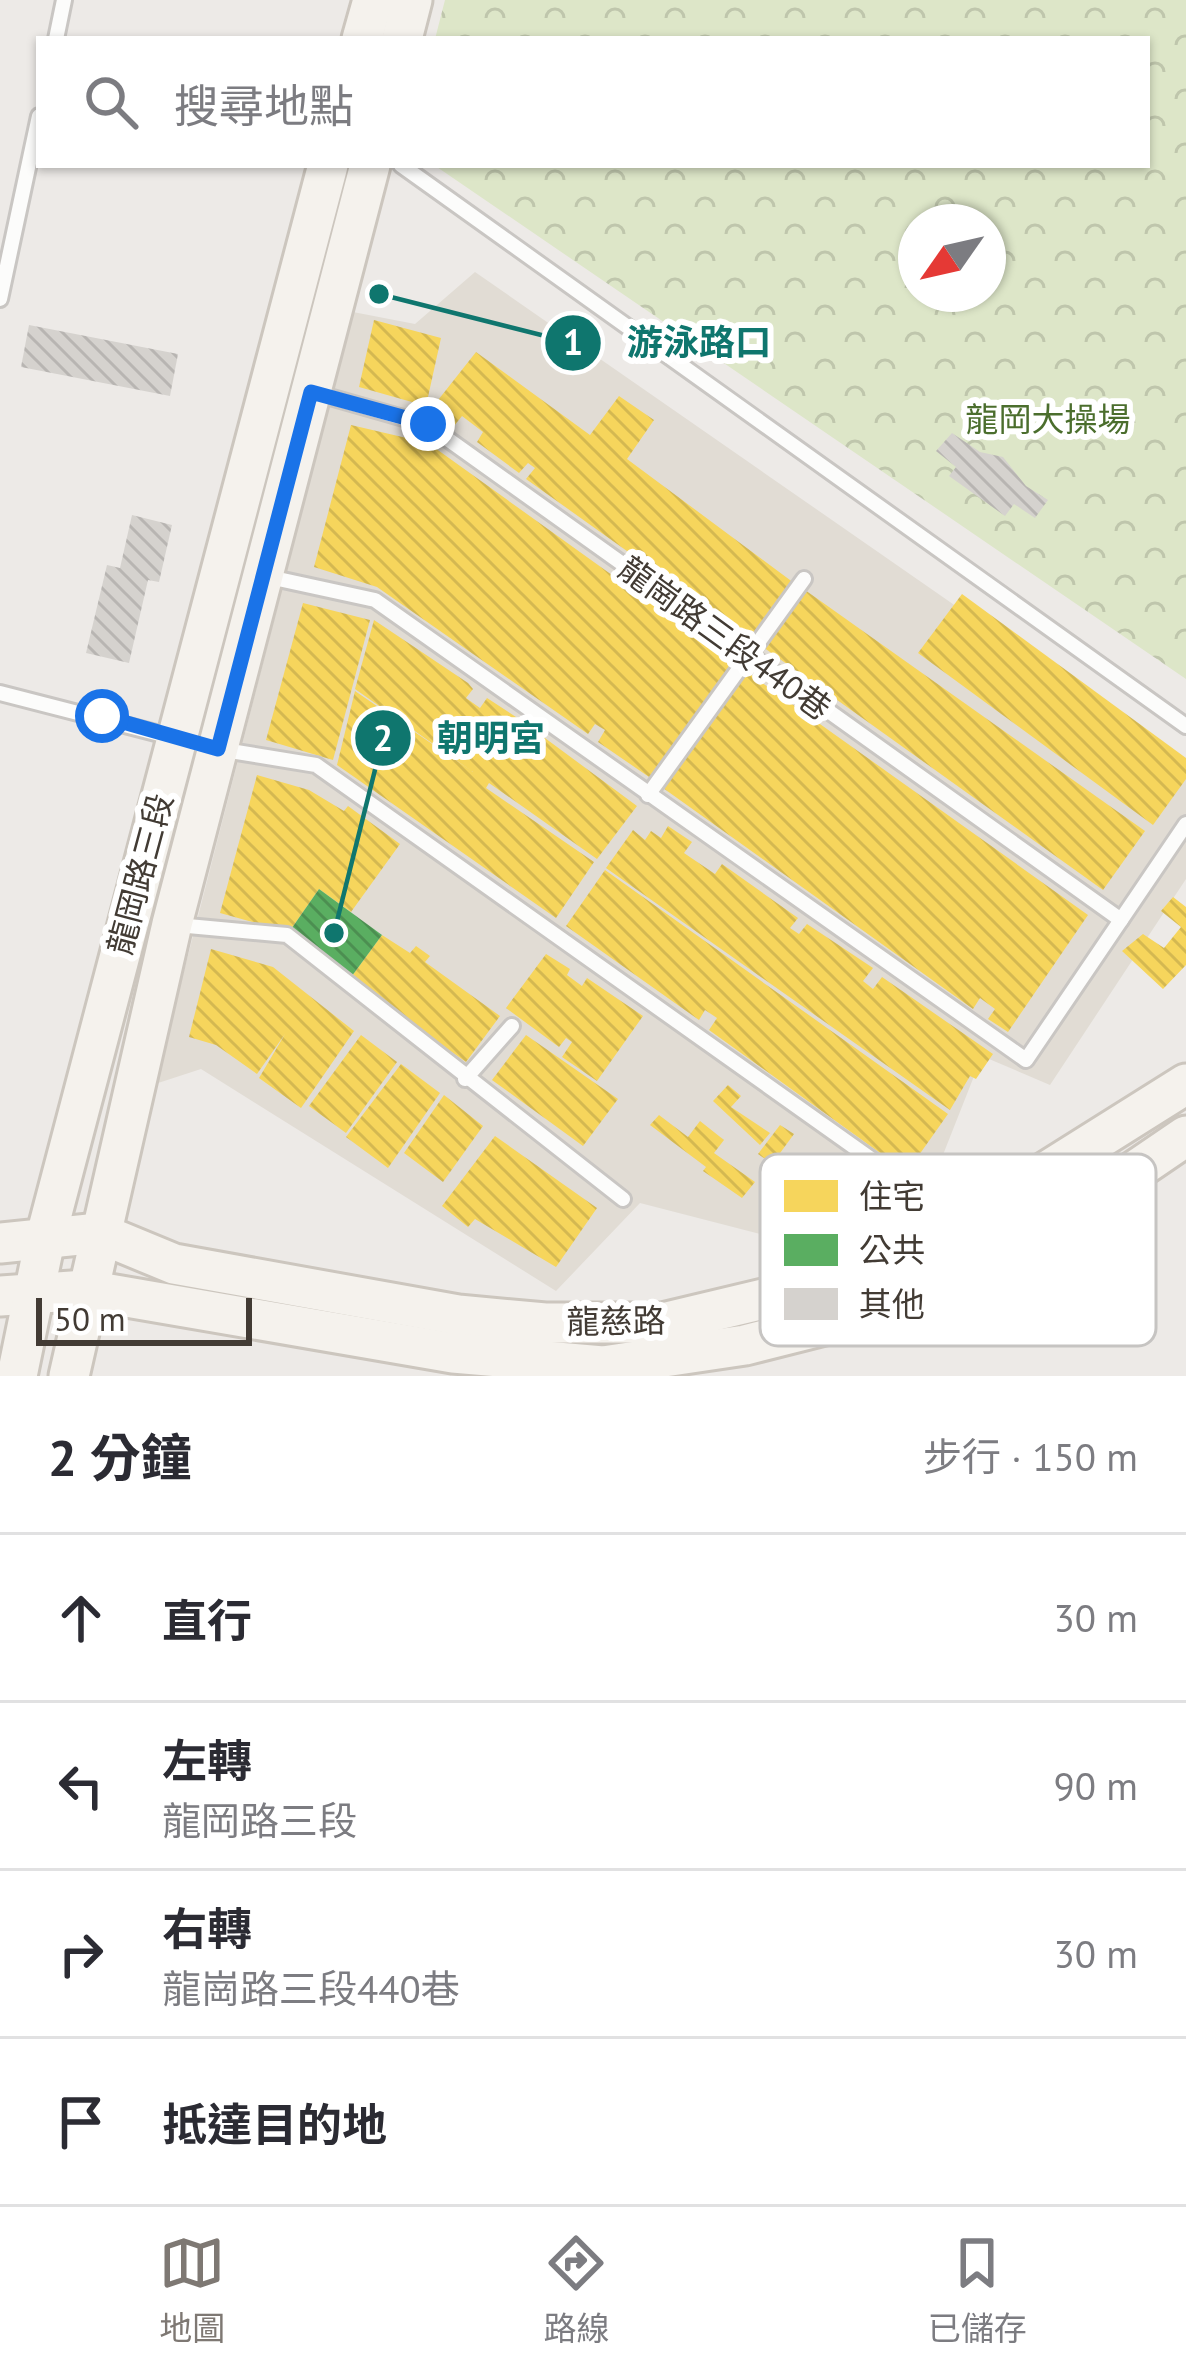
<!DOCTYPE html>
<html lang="zh-TW">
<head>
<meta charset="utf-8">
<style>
	body { margin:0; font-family:"PT Sans","Noto Sans TC",sans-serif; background:#f2f2f3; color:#2b2b33 }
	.compass { position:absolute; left:898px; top:204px; width:108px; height:108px; border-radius:50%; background:#fff; box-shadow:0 3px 9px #0004; rotate:236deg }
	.scale { position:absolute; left:36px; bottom:30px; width:216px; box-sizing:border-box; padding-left:12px; border:6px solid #423b34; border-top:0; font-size:33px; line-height:42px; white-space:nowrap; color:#423b34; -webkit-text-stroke:9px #fff; paint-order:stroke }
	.stop { position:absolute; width:36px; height:36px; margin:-27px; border:9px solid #1a73e8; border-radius:50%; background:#fff }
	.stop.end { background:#1a73e8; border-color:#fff; box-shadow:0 3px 12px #0008 }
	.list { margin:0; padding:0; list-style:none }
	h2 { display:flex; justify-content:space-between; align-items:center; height:156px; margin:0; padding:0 48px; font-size:51px }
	h2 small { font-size:39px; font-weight:400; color:#7c7c81 }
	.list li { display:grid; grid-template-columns:78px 1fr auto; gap:36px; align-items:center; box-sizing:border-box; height:168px; padding:0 48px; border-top:3px solid #e1e1e2 }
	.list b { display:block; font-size:45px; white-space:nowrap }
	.list p { margin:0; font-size:39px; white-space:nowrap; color:#7c7c81 }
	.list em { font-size:39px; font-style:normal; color:#7c7c81 }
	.icon { flex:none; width:66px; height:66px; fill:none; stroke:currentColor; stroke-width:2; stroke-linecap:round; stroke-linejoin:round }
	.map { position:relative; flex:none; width:1186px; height:1376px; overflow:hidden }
	.search { position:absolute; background:#fff; box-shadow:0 3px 9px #0004; left:36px; right:36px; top:36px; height:132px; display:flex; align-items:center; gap:30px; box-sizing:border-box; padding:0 42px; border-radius:0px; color:#7c7c81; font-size:45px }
	.sheet { height:828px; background:#fff }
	nav { display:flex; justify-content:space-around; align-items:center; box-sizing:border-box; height:168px; border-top:3px solid #e1e1e2; background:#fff; font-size:33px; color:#7c7c81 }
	nav a { display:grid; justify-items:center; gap:6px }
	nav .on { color:#7e7873 }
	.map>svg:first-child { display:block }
	.residential { fill:#e1dcd4 }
	.park { fill:url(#park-crowns); fill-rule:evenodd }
	.homes { fill:url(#homes-back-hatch) }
	.public { fill:url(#public-back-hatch) }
	.building { fill:url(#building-back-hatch) }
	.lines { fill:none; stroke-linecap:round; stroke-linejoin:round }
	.lane-casing { stroke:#c9c6c3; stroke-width:20 }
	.secondary-casing { stroke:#ccc6be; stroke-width:45 }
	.lane { stroke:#fcfcfb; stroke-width:14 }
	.secondary { stroke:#f5f2ed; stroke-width:39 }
	.route { stroke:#1a73e8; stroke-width:15 }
	.labels { text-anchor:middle; stroke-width:12; stroke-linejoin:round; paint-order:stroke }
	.park-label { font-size:33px; fill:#4b6e2d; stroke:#fff }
	.street-label { font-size:33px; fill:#423b34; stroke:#fff }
	.key { fill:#fff; stroke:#c6c4c2; stroke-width:3 }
	.key-label { font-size:33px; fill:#423b34 }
	.leader { fill:none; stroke:#0f766e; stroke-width:4.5 }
	.callout-dot { fill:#0f766e; stroke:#fff; stroke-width:4.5 }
	.mark-label { font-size:36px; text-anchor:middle; font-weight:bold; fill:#fff }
	.callout-label { font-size:36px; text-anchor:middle; font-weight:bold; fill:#0f766e; stroke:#fff; stroke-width:12; stroke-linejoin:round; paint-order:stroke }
</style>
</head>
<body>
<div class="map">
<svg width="1186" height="1376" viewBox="0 0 1186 1376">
	<defs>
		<pattern id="park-crowns" width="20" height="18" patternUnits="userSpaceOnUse" patternTransform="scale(3)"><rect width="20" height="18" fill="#dde6c8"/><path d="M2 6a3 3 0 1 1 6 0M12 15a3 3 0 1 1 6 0" fill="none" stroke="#bfc6ac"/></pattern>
		<pattern id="homes-back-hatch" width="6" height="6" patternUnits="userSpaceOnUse" patternTransform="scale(3)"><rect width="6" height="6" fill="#f6d55c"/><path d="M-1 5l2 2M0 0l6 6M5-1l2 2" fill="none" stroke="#d4b851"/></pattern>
		<pattern id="public-back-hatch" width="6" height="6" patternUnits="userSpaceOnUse" patternTransform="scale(3)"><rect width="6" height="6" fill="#5aae61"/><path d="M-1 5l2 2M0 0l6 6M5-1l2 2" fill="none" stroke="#4c8f51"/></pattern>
		<pattern id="building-back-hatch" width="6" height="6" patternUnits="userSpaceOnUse" patternTransform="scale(3)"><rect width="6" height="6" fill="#d5d2ce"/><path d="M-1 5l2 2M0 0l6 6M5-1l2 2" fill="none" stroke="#b8b5b2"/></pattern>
	</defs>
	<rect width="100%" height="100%" fill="#edeae7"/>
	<path class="residential" d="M 475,272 L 1186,766 L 1186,879 L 1050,1085 L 982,1056 L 920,1213 L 795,1243 L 640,1203 L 556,1291 L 201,1069 L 155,1084 L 353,312 L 415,324 Z"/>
	<path class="park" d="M 445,0 L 1186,0 L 1186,679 L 434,165 L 1147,165 L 1147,39 L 435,39 ZM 916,222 L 988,222 L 988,294 L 916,294 Z"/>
	<g class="homes">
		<path d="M 374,320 L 441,338 L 426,406 L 359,387 Z"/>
		<path d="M 476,352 L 590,435 L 619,396 L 654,420 L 627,459 L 794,583 L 753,641 L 526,479 L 535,468 L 528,463 L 519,473 L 477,442 L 483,432 L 462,416 L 454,426 L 431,409 Z"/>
		<path d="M 351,425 L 428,443 L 736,664 L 652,779 L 598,742 L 605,730 L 595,724 L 588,734 L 377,587 L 314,567 Z"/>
		<path d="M 805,590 L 1145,831 L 1103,890 L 763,647 Z"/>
		<path d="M 962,594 L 1186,758 L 1186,779 L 1153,825 L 918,653 Z"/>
		<path d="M 303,603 L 370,620 L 333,760 L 266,740 Z"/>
		<path d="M 374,620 L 468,683 L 473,689 L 466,698 L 480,708 L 487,698 L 519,719 L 512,731 L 522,737 L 530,727 L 637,806 L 597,859 L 489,783 L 486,788 L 594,862 L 556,918 L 337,765 L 355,691 L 473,772 L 355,689 Z"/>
		<path d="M 747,672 L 1088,915 L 1008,1032 L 988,1019 L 995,1009 L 980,998 L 973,1009 L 663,788 Z"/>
		<path d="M 257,775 L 309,790 L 344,811 L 348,806 L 400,844 L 351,912 L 319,889 L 289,932 L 220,913 Z"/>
		<path d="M 668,826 L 692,842 L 684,853 L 715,874 L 722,864 L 798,918 L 790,928 L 799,934 L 807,924 L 873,968 L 863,981 L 873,989 L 882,977 L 993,1054 L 976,1079 L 970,1076 L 950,1110 L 606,868 L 633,830 L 645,840 L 651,831 L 661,838 Z"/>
		<path d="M 605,870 L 948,1114 L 919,1155 L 933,1165 L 919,1181 L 709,1030 L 717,1018 L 705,1010 L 699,1020 L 566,926 Z"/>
		<path d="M 1173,897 L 1186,907 L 1186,965 L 1163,989 L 1122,951 L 1143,934 L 1164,948 L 1181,927 L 1161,911 Z"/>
		<path d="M 382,935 L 410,953 L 416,946 L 430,956 L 425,962 L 500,1016 L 466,1062 L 349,980 Z"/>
		<path d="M 211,949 L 273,967 L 354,1031 L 301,1108 L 259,1078 L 285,1034 L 257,1074 L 216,1045 L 189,1037 Z"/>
		<path d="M 546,954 L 570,969 L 567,975 L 582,986 L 587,978 L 643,1016 L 597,1081 L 562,1057 L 572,1042 L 566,1038 L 559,1047 L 506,1008 Z"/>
		<path d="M 361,1035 L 397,1062 L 346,1133 L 309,1106 Z"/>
		<path d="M 526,1035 L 618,1099 L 583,1146 L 492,1080 Z"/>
		<path d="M 401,1064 L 440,1093 L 388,1168 L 346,1137 Z"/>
		<path d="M 728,1085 L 741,1096 L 731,1107 L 770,1133 L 760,1145 L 713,1101 Z"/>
		<path d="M 444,1095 L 483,1126 L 443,1182 L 404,1153 Z"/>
		<path d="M 659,1115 L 688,1137 L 700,1121 L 724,1140 L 714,1153 L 755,1182 L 742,1198 L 703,1171 L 706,1167 L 650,1125 Z"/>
		<path d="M 780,1125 L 794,1134 L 772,1164 L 758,1154 Z"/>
		<path d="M 495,1136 L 597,1208 L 556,1267 L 475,1219 L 468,1227 L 442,1206 Z"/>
	</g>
	<path class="public" d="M 319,889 L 382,935 L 349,980 L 287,935 Z"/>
	<g class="building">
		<path d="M 29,325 L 178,354 L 170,396 L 21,367 Z"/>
		<path d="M 952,433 L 980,452 L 1003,457 L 1026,486 L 1048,500 L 1035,518 L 1014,504 L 1005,516 L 949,476 L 956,467 L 936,451 Z"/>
		<path d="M 132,515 L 172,525 L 159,582 L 148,580 L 129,663 L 86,653 L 107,565 L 120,568 Z"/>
	</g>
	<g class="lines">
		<defs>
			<g id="lane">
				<path d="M 56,39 L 64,0"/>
				<path d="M 401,165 L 1186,726"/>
				<path d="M 0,299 L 39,116"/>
				<path d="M 312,392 L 428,425 L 1121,920"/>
				<path d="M 269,577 L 375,600 L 1026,1060 L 1186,824"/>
				<path d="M 0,693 L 218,749 L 316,765 L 902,1181"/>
				<path d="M 648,795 L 804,579"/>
				<path d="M 177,925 L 287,935 L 623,1199"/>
				<path d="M 465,1079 L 512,1026"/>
			</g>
			<g id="secondary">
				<path d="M 362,39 L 373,0"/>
				<path d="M 402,39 L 412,0"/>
				<path d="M 0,1243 L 99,1233 L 174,1264 L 458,1315 L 545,1323 L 663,1323 L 847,1279 L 968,1221 L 1186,1084"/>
				<path d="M 0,1296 L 86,1290 L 453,1353 L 603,1366 L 745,1345 L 856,1317 L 965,1272 L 1073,1213 L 1186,1136"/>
				<path d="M 17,1376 L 45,1240 L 328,165"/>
				<path d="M 69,1376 L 172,924 L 370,165"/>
			</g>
		</defs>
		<use href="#lane" class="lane-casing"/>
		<use href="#secondary" class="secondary-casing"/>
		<use href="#lane" class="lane"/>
		<use href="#secondary" class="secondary"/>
	</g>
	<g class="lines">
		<path class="route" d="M 102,716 L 218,749 L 311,392 L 428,424"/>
	</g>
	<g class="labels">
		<g class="park-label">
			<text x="1048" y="431">龍岡大操場</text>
		</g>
		<g class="street-label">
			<text transform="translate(725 638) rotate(36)" y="12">龍崗路三段440巷</text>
			<text transform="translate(140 874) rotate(-75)" y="12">龍岡路三段</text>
			<text transform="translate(616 1321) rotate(-1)" y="12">龍慈路</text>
		</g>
	</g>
	<rect x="760" y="1154" width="396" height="192" rx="18" class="key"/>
	<rect x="784" y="1180" width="54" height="32" fill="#f6d55c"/>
	<rect x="784" y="1234" width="54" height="32" fill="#5aae61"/>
	<rect x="784" y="1288" width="54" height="32" fill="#d5d2ce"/>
	<g class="key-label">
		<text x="859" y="1208">住宅</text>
		<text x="859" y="1262">公共</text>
		<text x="859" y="1316">其他</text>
	</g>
	<path class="leader" d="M379 294L573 343M334 933L383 738"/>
	<g class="callout-dot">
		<circle cx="379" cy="294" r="12"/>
		<circle cx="334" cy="933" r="12"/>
		<circle cx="573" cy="343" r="30"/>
		<circle cx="383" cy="738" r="30"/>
	</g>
	<g class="mark-label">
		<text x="573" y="355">1</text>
		<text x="383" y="751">2</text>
	</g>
	<g class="callout-label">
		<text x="699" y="355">游泳路口</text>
		<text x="491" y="751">朝明宮</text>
	</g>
</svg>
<svg class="compass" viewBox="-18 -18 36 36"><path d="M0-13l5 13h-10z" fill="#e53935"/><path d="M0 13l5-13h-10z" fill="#7c7c81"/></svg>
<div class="scale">50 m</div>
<div class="stop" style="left:102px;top:716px"></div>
<div class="stop end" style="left:428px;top:424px"></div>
<div class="search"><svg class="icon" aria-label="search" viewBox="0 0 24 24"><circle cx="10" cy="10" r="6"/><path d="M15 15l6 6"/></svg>搜尋地點</div>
</div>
<section class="sheet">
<h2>2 分鐘<small>步行 · 150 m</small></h2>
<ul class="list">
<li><svg class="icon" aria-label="ahead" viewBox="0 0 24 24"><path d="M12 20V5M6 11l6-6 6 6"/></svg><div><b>直行</b></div><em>30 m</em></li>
<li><svg class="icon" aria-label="left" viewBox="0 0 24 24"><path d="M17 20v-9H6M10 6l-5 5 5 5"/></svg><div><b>左轉</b><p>龍岡路三段</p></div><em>90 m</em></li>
<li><svg class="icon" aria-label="right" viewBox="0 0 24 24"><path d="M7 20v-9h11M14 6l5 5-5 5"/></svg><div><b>右轉</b><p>龍崗路三段440巷</p></div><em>30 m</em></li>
<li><svg class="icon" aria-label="arrive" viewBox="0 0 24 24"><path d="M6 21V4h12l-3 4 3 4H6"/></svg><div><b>抵達目的地</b></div></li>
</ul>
</section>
<nav>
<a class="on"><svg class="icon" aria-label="map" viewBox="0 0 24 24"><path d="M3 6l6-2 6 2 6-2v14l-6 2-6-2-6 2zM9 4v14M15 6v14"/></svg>地圖</a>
<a><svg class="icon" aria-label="directions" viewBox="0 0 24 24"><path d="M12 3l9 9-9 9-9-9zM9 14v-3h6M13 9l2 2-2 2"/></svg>路線</a>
<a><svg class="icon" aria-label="saved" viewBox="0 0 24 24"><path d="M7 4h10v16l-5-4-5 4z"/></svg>已儲存</a>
</nav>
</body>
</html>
